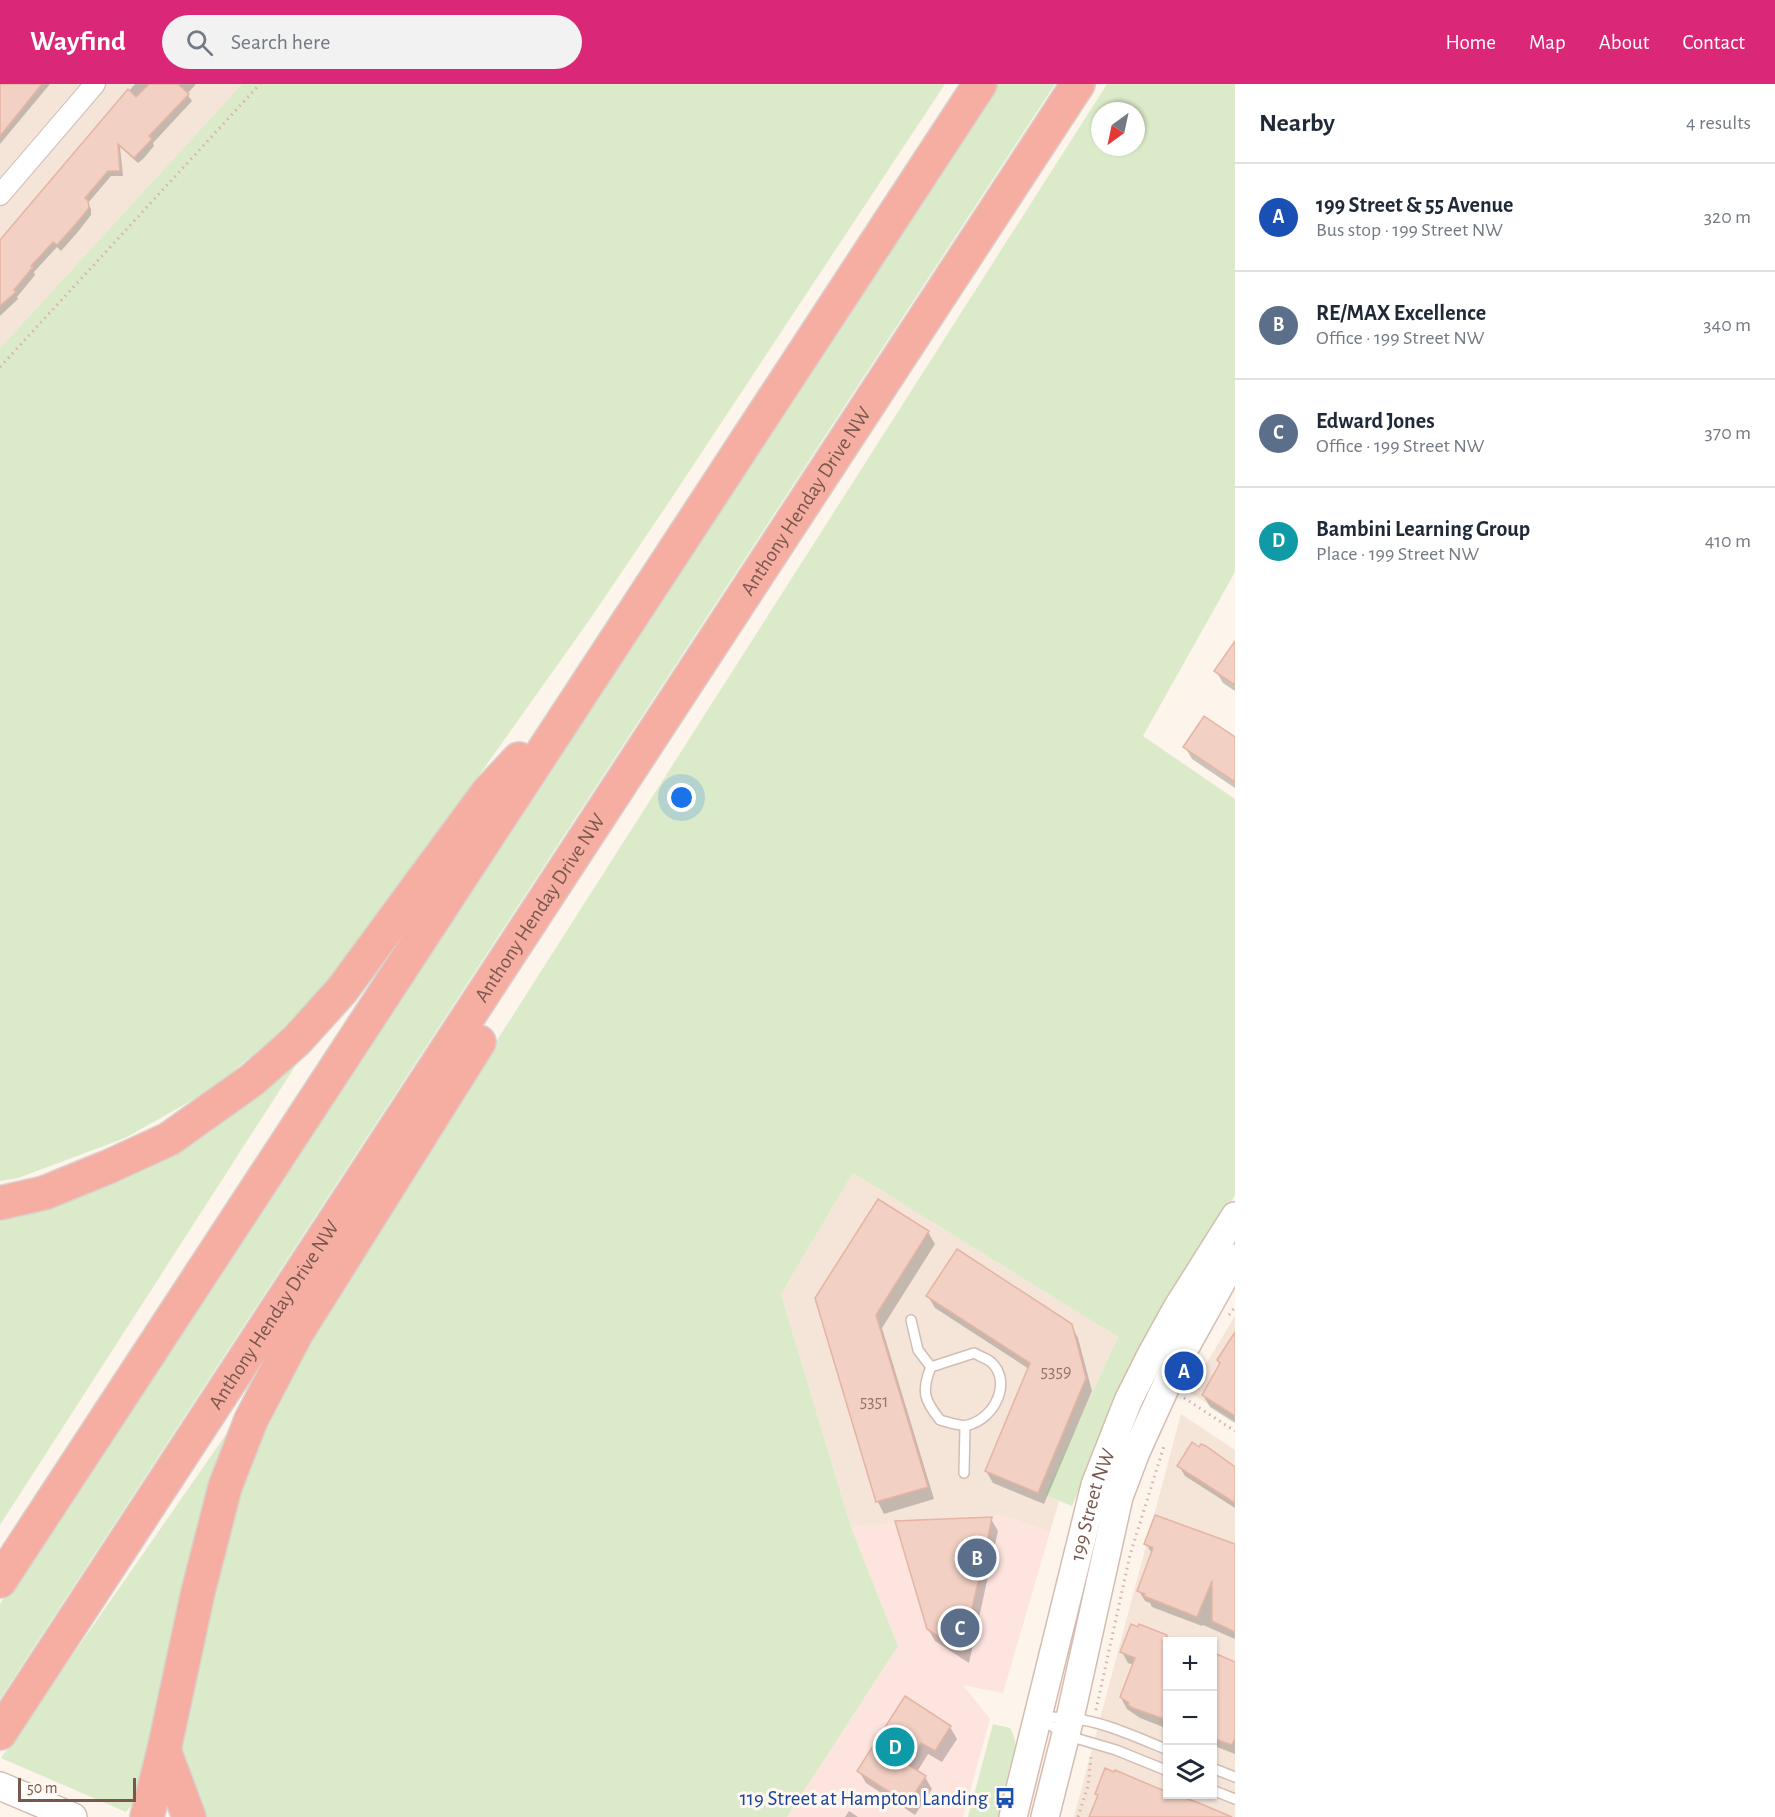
<!DOCTYPE html>
<html lang="en">
<head>
<meta charset="utf-8">
<style>
	body { margin:0; font-family:"Alegreya Sans",sans-serif; background:#f2f2f3; color:#1f2937 }
	.controls { position:absolute; right:18px; bottom:18px; display:grid; overflow:hidden; border-radius:0px; box-shadow:0 2px 4px #0004 }
	.controls button { width:54px; height:54px; display:grid; place-items:center; padding:0; border:0; border-bottom:2px solid #e0e1e3; background:#fff; color:#1f2937; font:30px sans-serif }
	.compass { position:absolute; left:1091px; top:18px; width:54px; height:54px; border-radius:50%; background:#fff; box-shadow:0 2px 4px #0004; rotate:213deg }
	.scale { position:absolute; left:18px; bottom:15px; width:118px; box-sizing:border-box; padding-left:6px; border:3px solid #79574d; border-top:0; font-size:16px; line-height:21px; white-space:nowrap; color:#79574d; -webkit-text-stroke:4px #fff8f2; paint-order:stroke }
	.you { position:absolute; left:682px; top:714px; width:21px; height:21px; margin:-15px; border:4px solid #fff; border-radius:50%; background:#1a73e8; box-shadow:0 0 0 9px #1a73e833 }
	.badge { display:grid; place-items:center; width:39px; height:39px; border-radius:50%; background:#db2777; color:#fff; font-size:20px; font-weight:700 }
	.pin { position:absolute; translate:-50% -50%; border:3px solid #fff; box-shadow:0 2px 6px #0006 }
	.list { margin:0; padding:0; list-style:none }
	h2 { display:flex; justify-content:space-between; align-items:center; height:78px; margin:0; padding:0 24px; font-size:26px }
	h2 small { font-size:20px; font-weight:400; color:#747a83 }
	.list li { display:grid; grid-template-columns:39px 1fr auto; gap:18px; align-items:center; box-sizing:border-box; height:108px; padding:0 24px; border-top:2px solid #e0e1e3 }
	.list b { display:block; font-size:22px; white-space:nowrap }
	.list p { margin:0; font-size:20px; white-space:nowrap; color:#747a83 }
	.list em { font-size:20px; font-style:normal; color:#747a83 }
	.icon { flex:none; width:33px; height:33px; fill:none; stroke:currentColor; stroke-width:2; stroke-linecap:round; stroke-linejoin:round }
	.map { position:relative; flex:none; width:1235px; height:1733px; overflow:hidden }
	header { display:flex; align-items:center; gap:36px; box-sizing:border-box; height:84px; padding:0 30px; background:#db2777; color:#fff }
	header strong { font-size:28px }
	nav { display:flex; gap:33px; margin-inline-start:auto; font-size:21px }
	.search { width:420px; height:54px; background:#f2f2f3; display:flex; align-items:center; gap:15px; box-sizing:border-box; padding:0 21px; border-radius:33px; color:#747a83; font-size:22px }
	main { display:flex }
	aside { flex:1; background:#fff }
	.map>svg:first-child { display:block }
	.residential { fill:#f5e5d9; fill-rule:evenodd }
	.commercial { fill:#fde4df }
	.green { fill:#dbebc9; fill-rule:evenodd }
	.shadow { fill:#0003 }
	.building { fill:#f2d0c3; stroke:#e5b4a3; stroke-width:1.5 }
	.lines { fill:none; stroke-linecap:round; stroke-linejoin:round }
	.lane-casing { stroke:#d2bdb3; stroke-width:12 }
	.street-casing { stroke:#d2bdb3; stroke-width:22 }
	.secondary-casing { stroke:#d5bcb0; stroke-width:30 }
	.highway-casing { stroke:#d9d0cd; stroke-width:36 }
	.path { stroke:#d8b2a5; stroke-width:3; stroke-dasharray:1.5 4.5; stroke-linecap:butt }
	.lane { stroke:#fff; stroke-width:9 }
	.street { stroke:#fff; stroke-width:20 }
	.secondary { stroke:#fff; stroke-width:27 }
	.highway { stroke:#f6aea3; stroke-width:33 }
	.labels { text-anchor:middle; stroke-width:6; stroke-linejoin:round; paint-order:stroke }
	.number-label { font-size:18px; fill:#97756a }
	.street-label { font-size:21px; fill:#79574d; stroke:#fff8f2 }
	.transit-label { font-size:21px; fill:#164399; stroke:#fff8f2; text-anchor:end }
</style>
</head>
<body>
<header>
<strong>Wayfind</strong>
<div class="search"><svg class="icon" aria-label="search" viewBox="0 0 24 24"><circle cx="10" cy="10" r="6"/><path d="M15 15l6 6"/></svg>Search here</div>
<nav><a>Home</a><a>Map</a><a>About</a><a>Contact</a></nav>
</header>
<main>
<div class="map">
<svg width="1235" height="1733" viewBox="0 0 1235 1733">
	<rect width="100%" height="100%" fill="#fdf4eb"/>
	<g class="residential">
		<path d="M 0,0 L 242,0 L 0,264 Z"/>
		<path d="M 853,1089 L 1118,1253 L 1045,1411 L 1059,1417 L 1050,1448 L 1001,1431 L 851,1443 L 781,1210 Z"/>
		<path d="M 1235,1232 L 1235,1337 L 1189,1308 Z"/>
		<path d="M 1181,1330 L 1235,1366 L 1235,1733 L 1074,1733 ZM 1168,1558 L 1212,1558 L 1212,1710 L 1168,1710 Z"/>
	</g>
	<path class="commercial" d="M 1001,1431 L 1050,1448 L 1003,1609 L 963,1601 L 990,1635 L 963,1733 L 787,1733 L 898,1562 L 851,1443 Z"/>
	<g class="green">
		<path d="M 242,0 L 945,0 L 665,424 L 588,538 L 357,863 L 292,938 L 212,1005 L 125,1054 L 18,1094 L 0,1097 L 0,264 Z"/>
		<path d="M 997,0 L 1055,0 L 0,1615 L 0,1520 Z"/>
		<path d="M 1107,0 L 1235,0 L 1235,488 L 1143,652 L 1235,715 L 1235,1111 L 1127,1293 L 1072,1422 L 1045,1411 L 1118,1253 L 853,1089 L 781,1210 L 851,1443 L 898,1562 L 787,1733 L 200,1733 L 184,1694 L 177,1649 L 235,1414 L 293,1276 ZM 1100,27 L 1136,27 L 1136,63 L 1100,63 Z"/>
		<path d="M 321,942 L 0,1441 L 0,1126 L 56,1111 Z"/>
		<path d="M 268,1290 L 138,1713 L 126,1728 L 1,1674 Z"/>
		<path d="M 993,1640 L 1010,1644 C 1025,1669 1008,1706 999,1733 L 968,1733 Z"/>
	</g>
	<g class="shadow">
		<path d="M 0,0 L 50,0 L 0,60 Z"/>
		<path d="M 135,0 L 196,0 L 187,10 L 192,17 L 153,59 L 154,62 L 143,75 L 138,79 L 120,63 L 123,92 L 111,92 L 88,119 L 91,125 L 91,131 L 77,149 L 61,167 L 57,163 L 34,188 L 35,191 L 17,213 L 18,215 L 0,232 L 0,158 Z"/>
		<path d="M 1235,559 L 1235,607 L 1223,599 L 1216,587 Z"/>
		<path d="M 1235,655 L 1235,704 L 1192,675 L 1185,663 Z"/>
		<path d="M 928,1148 L 935,1160 L 882,1244 L 934,1415 L 884,1430 L 878,1418 L 816,1214 Z"/>
		<path d="M 928,1212 L 1071,1241 L 1078,1254 L 1092,1307 L 1044,1420 L 993,1399 L 986,1387 L 1029,1285 L 935,1224 Z"/>
		<path d="M 1235,1267 L 1235,1339 L 1210,1323 L 1203,1311 L 1221,1281 L 1219,1276 Z"/>
		<path d="M 1205,1363 L 1235,1383 L 1235,1424 L 1185,1392 L 1179,1382 L 1200,1365 Z"/>
		<path d="M 991,1435 L 998,1447 L 969,1579 L 935,1557 L 928,1545 Z"/>
		<path d="M 1146,1459 L 1235,1463 L 1235,1555 L 1203,1541 L 1202,1542 L 1152,1523 L 1150,1519 L 1145,1517 L 1139,1507 L 1152,1470 Z"/>
		<path d="M 1140,1542 L 1182,1558 L 1168,1558 L 1168,1645 L 1140,1634 L 1127,1625 L 1121,1614 L 1134,1581 L 1128,1579 L 1122,1568 Z"/>
		<path d="M 1212,1571 L 1235,1578 L 1235,1670 L 1212,1661 Z"/>
		<path d="M 950,1643 L 957,1655 L 942,1678 L 928,1670 L 917,1688 L 925,1693 L 932,1705 L 915,1731 L 866,1699 L 859,1687 Z"/>
		<path d="M 849,1727 L 858,1733 L 845,1733 Z"/>
	</g>
	<g class="building">
		<path d="M 0,0 L 42,0 L 0,52 Z"/>
		<path d="M 149,0 L 178,0 L 189,10 L 149,52 L 152,55 L 134,74 L 118,60 L 120,87 L 108,87 L 85,114 L 88,117 L 89,124 L 74,142 L 57,161 L 53,158 L 31,182 L 33,183 L 14,206 L 16,208 L 0,222 L 0,156 L 128,5 L 136,13 Z"/>
		<path d="M 1235,557 L 1235,601 L 1214,587 Z"/>
		<path d="M 1204,632 L 1235,653 L 1235,698 L 1183,663 Z"/>
		<path d="M 878,1115 L 929,1147 L 876,1231 L 928,1403 L 876,1418 L 815,1214 Z"/>
		<path d="M 957,1165 L 1072,1240 L 1086,1294 L 1038,1409 L 985,1387 L 1030,1279 L 926,1212 Z"/>
		<path d="M 1235,1248 L 1235,1332 L 1202,1311 L 1220,1279 L 1217,1276 Z"/>
		<path d="M 1192,1358 L 1199,1363 L 1201,1360 L 1206,1362 L 1235,1383 L 1235,1419 L 1177,1382 Z"/>
		<path d="M 1155,1431 L 1235,1460 L 1235,1548 L 1212,1537 L 1212,1497 L 1197,1533 L 1144,1512 L 1145,1510 L 1137,1507 L 1153,1464 L 1144,1460 Z"/>
		<path d="M 992,1433 L 985,1468 L 962,1568 L 927,1545 L 895,1437 Z"/>
		<path d="M 1131,1540 L 1138,1543 L 1139,1540 L 1167,1551 L 1167,1636 L 1133,1624 L 1128,1621 L 1129,1619 L 1120,1613 L 1135,1574 L 1120,1568 Z"/>
		<path d="M 1212,1568 L 1235,1578 L 1235,1654 L 1232,1661 L 1212,1654 Z"/>
		<path d="M 905,1612 L 951,1642 L 935,1667 L 921,1659 L 907,1680 L 926,1692 L 908,1720 L 857,1687 Z"/>
		<path d="M 1105,1684 L 1114,1688 L 1115,1686 L 1167,1708 L 1167,1710 L 1176,1711 L 1199,1719 L 1232,1733 L 1089,1733 L 1098,1711 L 1095,1710 Z"/>
	</g>
	<g class="lines">
		<defs>
			<g id="lane">
				<path d="M 911,1236 L 918,1266 L 931,1283"/>
				<path d="M 974,1269 C 979,1272 986,1274 991,1278 C 1013,1298 994,1335 968,1341 C 960,1343 948,1338 940,1336 C 924,1316 921,1307 931,1283 Z"/>
				<path d="M 964,1389 L 965,1342"/>
				<path d="M 1040,1633 C 1050,1633 1059,1633 1069,1634 C 1103,1637 1136,1653 1168,1666"/>
				<path d="M 1040,1634 L 1065,1651 L 1116,1666 L 1168,1687"/>
				<path d="M 1212,1684 L 1235,1693"/>
				<path d="M 1212,1706 L 1235,1715"/>
			</g>
			<path id="street" d="M 0,111 L 95,0"/>
			<g id="secondary">
				<path d="M 0,1702 L 73,1733"/>
				<path id="s1" d="M 1013,1733 L 1095,1401 L 1128,1317 L 1151,1271 L 1177,1224 L 1235,1132"/>
				<path d="M 1045,1733 L 1070,1634 L 1119,1413 L 1136,1368 L 1176,1280 L 1235,1174"/>
			</g>
			<g id="highway">
				<path d="M 0,1119 L 44,1109 L 108,1083 L 169,1055 L 252,996 L 297,956 L 342,906 L 488,708 L 519,675"/>
				<path d="M 0,1497 L 980,0"/>
				<path id="s2" d="M 0,1649 L 1078,0"/>
				<path d="M 164,1666 L 189,1733"/>
				<path d="M 147,1733 L 164,1666 L 198,1508 L 225,1403 L 251,1336 L 296,1250 L 479,958"/>
			</g>
		</defs>
		<use href="#lane" class="lane-casing"/>
		<use href="#street" class="street-casing"/>
		<use href="#secondary" class="secondary-casing"/>
		<use href="#highway" class="highway-casing"/>
		<g class="path">
			<path d="M 0,283 L 260,0"/>
			<path d="M 1229,1231 L 1235,1223"/>
			<path d="M 1184,1314 L 1235,1347"/>
			<path d="M 1096,1626 L 1130,1471 L 1164,1362"/>
			<path d="M 1078,1733 L 1088,1702 L 1091,1673 L 1089,1670"/>
		</g>
		<use href="#lane" class="lane"/>
		<use href="#street" class="street"/>
		<use href="#secondary" class="secondary"/>
		<use href="#highway" class="highway"/>
	</g>
	<defs>
		<symbol id="bus-bare" viewBox="-9 -9 18 18"><path d="M-5-6H5V4H4V6H2V4H-2V6H-4V4H-5ZM-3.5-4V0h7V-4ZM-3.5 1.2v1.5H-2V1.2ZM2 1.2v1.5H3.5V1.2Z" fill="#1a4fb4" stroke="#fff8f2" stroke-width="2.5" paint-order="stroke"/></symbol>
	</defs>
	<g fill-rule="evenodd">
		<use href="#bus-bare" x="990" y="1699" width="30" height="30"/>
	</g>
	<g class="labels">
		<g class="number-label">
			<text x="1056" y="1293">5359</text>
			<text x="874" y="1323">5351</text>
		</g>
		<g class="street-label">
			<text dy="7" stroke="none"><textPath href="#s2" startOffset="1472">Anthony Henday Drive NW</textPath></text>
			<text dy="7" stroke="none"><textPath href="#s2" startOffset="986">Anthony Henday Drive NW</textPath></text>
			<text dy="7" stroke="none"><textPath href="#s2" startOffset="500">Anthony Henday Drive NW</textPath></text>
			<text dy="7" stroke="none"><textPath href="#s1" startOffset="322">199 Street NW</textPath></text>
		</g>
		<g class="transit-label">
			<text x="988" y="1721">119 Street at Hampton Landing</text>
		</g>
	</g>
</svg>
<div class="controls">
<button>+</button>
<button>−</button>
<button><svg class="icon" aria-label="layers" viewBox="0 0 24 24"><path d="M12 4l9 5-9 5-9-5zM3 14l9 5 9-5"/></svg></button>
</div>
<svg class="compass" viewBox="-18 -18 36 36"><path d="M0-13l5 13h-10z" fill="#e53935"/><path d="M0 13l5-13h-10z" fill="#747a83"/></svg>
<div class="scale">50 m</div>
<div class="you"></div>
<div class="pin badge" style="left:1184px;top:1287px;background:#1a4fb4">A</div>
<div class="pin badge" style="left:977px;top:1474px;background:#5c6f8a">B</div>
<div class="pin badge" style="left:960px;top:1544px;background:#5c6f8a">C</div>
<div class="pin badge" style="left:895px;top:1663px;background:#0f9aa8">D</div>
</div>
<aside>
<h2>Nearby<small>4 results</small></h2>
<ul class="list">
<li><span class="badge" style="background:#1a4fb4">A</span><div><b>199 Street &amp; 55 Avenue</b><p>Bus stop · 199 Street NW</p></div><em>320 m</em></li>
<li><span class="badge" style="background:#5c6f8a">B</span><div><b>RE/MAX Excellence</b><p>Office · 199 Street NW</p></div><em>340 m</em></li>
<li><span class="badge" style="background:#5c6f8a">C</span><div><b>Edward Jones</b><p>Office · 199 Street NW</p></div><em>370 m</em></li>
<li><span class="badge" style="background:#0f9aa8">D</span><div><b>Bambini Learning Group</b><p>Place · 199 Street NW</p></div><em>410 m</em></li>
</ul>
</aside>
</main>
</body>
</html>
